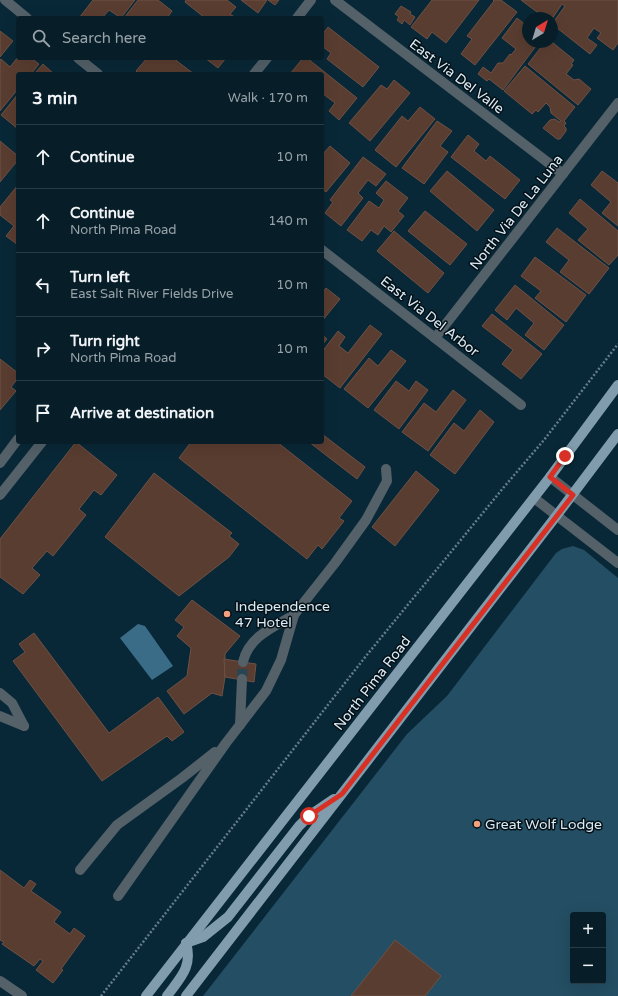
<!DOCTYPE html>
<html lang="en">
<head>
<meta charset="utf-8">
<style>
	body { margin:0; font-family:"Varela Round",sans-serif; background:#102731; color:#f1f3f6 }
	.controls { position:absolute; right:12px; bottom:12px; display:grid; overflow:hidden; border-radius:4px; box-shadow:0 4px 16px #0002 }
	.controls button { width:36px; height:36px; display:grid; place-items:center; padding:0; border:0; border-bottom:1px solid #283c46; background:#071e29; color:#f1f3f6; font:20px sans-serif }
	.compass { position:absolute; left:522px; top:12px; width:36px; height:36px; border-radius:50%; background:#071e29; box-shadow:0 4px 16px #0002; rotate:38deg }
	.stop { position:absolute; width:12px; height:12px; margin:-9px; border:3px solid #d93025; border-radius:50%; background:#fff }
	.stop.end { background:#d93025; border-color:#fff; box-shadow:0 1px 4px #0008 }
	.list { margin:0; padding:0; list-style:none }
	h2 { display:flex; justify-content:space-between; align-items:center; height:52px; margin:0; padding:0 16px; font-size:17px }
	h2 small { font-size:13px; font-weight:400; color:#98a2a8 }
	.list li { display:grid; grid-template-columns:26px 1fr auto; gap:12px; align-items:center; box-sizing:border-box; height:64px; padding:0 16px; border-top:1px solid #283c46 }
	.list b { display:block; font-size:15px; white-space:nowrap }
	.list p { margin:0; font-size:13px; white-space:nowrap; color:#98a2a8 }
	.list em { font-size:13px; font-style:normal; color:#98a2a8 }
	.icon { flex:none; width:22px; height:22px; fill:none; stroke:currentColor; stroke-width:2; stroke-linecap:round; stroke-linejoin:round }
	.map { position:relative; flex:none; width:618px; height:996px; overflow:hidden }
	.search { position:absolute; background:#071e29; box-shadow:0 4px 16px #0002; left:16px; top:16px; width:308px; height:44px; display:flex; align-items:center; gap:10px; box-sizing:border-box; padding:0 14px; border-radius:4px; color:#98a2a8; font-size:15px }
	.panel { position:absolute; background:#071e29; box-shadow:0 4px 16px #0002; left:16px; top:72px; width:308px; height:372px; border-radius:4px }
	.map>svg:first-child { display:block }
	.green { fill:#244e63; fill-rule:evenodd }
	.water { fill:#3a6c87 }
	.building { fill:#5a3d31; stroke:#6f5044 }
	.lines { fill:none; stroke-linecap:round; stroke-linejoin:round }
	.minor-tunnel { stroke:#284554; stroke-width:10; stroke-dasharray:10 5; stroke-linecap:butt }
	.path { stroke:#657d8b; stroke-width:2.5; stroke-dasharray:2 2; stroke-linecap:butt }
	.minor { stroke:#546169; stroke-width:10 }
	.major { stroke:#819dad; stroke-width:10 }
	.route { stroke:#d93025; stroke-width:5 }
	.poi-dot { fill:#f2a07f; stroke:#041016; stroke-width:1.5 }
	.labels { text-anchor:middle; stroke-width:3; stroke-linejoin:round; paint-order:stroke }
	.street-label { font-size:14px; fill:#daebf6; stroke:#041016 }
	.poi-label { font-size:14px; fill:#daebf6; stroke:#041016; text-anchor:start }
</style>
</head>
<body>
<div class="map">
<svg width="618" height="996" viewBox="0 0 618 996">
	<rect width="100%" height="100%" fill="#092837"/>
	<path class="green" d="M 573,546 L 584,550 L 618,578 L 618,996 L 203,996 L 407,734 L 447,696 L 556,553 L 562,549 ZM 573,915 L 603,915 L 603,981 L 573,981 Z"/>
	<path class="water" d="M 138,624 L 145,626 L 173,666 L 152,680 L 120,638 Z"/>
	<g class="building">
		<path d="M 93,0 L 135,0 L 121,18 L 109,10 L 102,18 L 79,18 Z"/>
		<path d="M 138,0 L 158,0 L 172,11 L 167,18 L 124,18 Z"/>
		<path d="M 186,0 L 227,0 L 236,7 L 230,14 L 236,18 L 205,18 L 185,2 Z"/>
		<path d="M 241,0 L 267,0 L 258,13 Z"/>
		<path d="M 268,0 L 279,0 L 275,5 Z"/>
		<path d="M 432,0 L 479,0 L 446,43 L 432,32 L 427,39 L 411,27 Z"/>
		<path d="M 493,0 L 501,0 L 517,12 L 475,65 L 461,54 L 472,39 L 467,36 L 494,1 Z"/>
		<path d="M 521,0 L 618,0 L 618,43 L 613,50 L 597,38 L 601,33 L 594,28 L 587,38 L 597,45 L 590,54 L 552,24 L 565,6 L 562,4 L 552,19 L 552,18 L 545,18 Z"/>
		<path d="M 401,6 L 411,12 L 410,14 L 415,17 L 410,25 L 404,20 L 402,24 L 397,20 L 399,17 L 395,14 Z"/>
		<path d="M 517,18 L 528,27 L 528,42 L 539,42 L 503,90 L 489,79 L 487,81 L 478,74 L 483,67 L 491,73 L 498,63 L 503,63 L 510,54 L 511,55 L 516,49 L 502,38 Z"/>
		<path d="M 328,27 L 379,67 L 363,87 L 327,59 L 331,53 L 322,46 L 322,35 Z"/>
		<path d="M 0,31 L 13,41 L 0,57 Z"/>
		<path d="M 545,42 L 552,42 L 574,60 L 571,64 L 573,65 L 566,74 L 574,80 L 579,79 L 591,89 L 578,105 L 528,64 Z"/>
		<path d="M 18,57 L 31,58 L 39,64 L 31,74 L 18,74 L 18,89 L 0,111 L 0,60 L 1,59 L 10,67 Z"/>
		<path d="M 147,58 L 173,58 L 194,74 L 139,74 L 136,71 Z"/>
		<path d="M 205,58 L 226,58 L 218,68 Z"/>
		<path d="M 303,58 L 307,58 L 357,98 L 339,120 L 329,111 L 335,103 L 322,93 L 322,74 L 290,74 Z"/>
		<path d="M 43,64 L 54,74 L 34,74 Z"/>
		<path d="M 525,66 L 575,107 L 564,121 L 566,123 L 564,126 L 566,128 L 566,131 L 560,139 L 557,139 L 543,128 L 550,120 L 555,119 L 559,122 L 561,121 L 551,113 L 550,107 L 546,103 L 538,112 L 536,110 L 532,114 L 504,91 Z"/>
		<path d="M 394,80 L 410,93 L 370,141 L 349,123 L 381,85 L 387,89 Z"/>
		<path d="M 18,94 L 18,129 L 1,115 Z"/>
		<path d="M 420,107 L 435,119 L 396,167 L 375,150 L 402,116 L 408,121 Z"/>
		<path d="M 437,121 L 452,131 L 440,146 L 448,152 L 424,184 L 402,168 Z"/>
		<path d="M 468,135 L 479,144 L 474,151 L 486,161 L 490,156 L 520,180 L 505,199 L 451,157 Z"/>
		<path d="M 0,141 L 18,156 L 18,160 L 0,182 Z"/>
		<path d="M 330,146 L 350,163 L 326,192 L 322,189 L 322,155 Z"/>
		<path d="M 363,157 L 386,174 L 376,186 L 368,180 L 358,193 L 363,198 L 341,226 L 325,213 L 333,202 L 330,200 Z"/>
		<path d="M 447,171 L 494,210 L 477,231 L 430,191 Z"/>
		<path d="M 602,171 L 618,183 L 618,226 L 602,213 L 611,202 L 591,185 Z"/>
		<path d="M 386,181 L 408,198 L 398,211 L 404,216 L 391,232 L 384,226 L 378,235 L 371,230 L 362,241 L 347,230 L 369,201 L 379,208 L 384,200 L 376,193 Z"/>
		<path d="M 18,185 L 18,245 L 6,236 L 14,226 L 0,215 L 0,207 Z"/>
		<path d="M 580,199 L 618,231 L 618,255 L 609,265 L 578,240 L 588,229 L 569,213 Z"/>
		<path d="M 425,211 L 467,244 L 450,265 L 408,231 Z"/>
		<path d="M 557,228 L 609,268 L 589,294 L 560,272 L 569,260 L 546,242 Z"/>
		<path d="M 394,231 L 444,273 L 428,293 L 377,251 Z"/>
		<path d="M 535,257 L 586,295 L 566,322 L 535,298 L 541,291 L 521,276 Z"/>
		<path d="M 515,285 L 564,325 L 544,350 L 525,335 L 534,323 L 516,308 L 507,320 L 495,310 Z"/>
		<path d="M 326,288 L 340,299 L 322,321 L 322,293 Z"/>
		<path d="M 492,314 L 542,354 L 521,379 L 502,364 L 513,350 L 482,326 Z"/>
		<path d="M 370,325 L 382,334 L 340,388 L 322,374 L 322,352 L 338,331 L 345,337 L 339,346 L 348,353 Z"/>
		<path d="M 322,335 L 327,339 L 322,345 Z"/>
		<path d="M 391,350 L 406,361 L 368,408 L 344,389 L 369,358 L 378,366 Z"/>
		<path d="M 0,359 L 18,373 L 18,378 L 11,387 L 16,391 L 0,410 Z"/>
		<path d="M 396,381 L 409,391 L 416,381 L 428,390 L 399,429 L 374,410 Z"/>
		<path d="M 453,390 L 466,400 L 428,451 L 402,432 L 424,403 L 436,412 Z"/>
		<path d="M 480,410 L 494,422 L 455,474 L 430,455 L 454,423 L 464,431 Z"/>
		<path d="M 322,434 L 365,467 L 357,479 L 309,442 L 322,442 Z"/>
		<path d="M 76,442 L 117,475 L 101,495 L 94,490 L 79,509 L 86,515 L 53,556 L 47,551 L 32,568 L 40,575 L 23,594 L 0,577 L 0,539 Z"/>
		<path d="M 191,442 L 277,442 L 352,501 L 339,518 L 344,521 L 322,549 L 318,545 L 307,559 L 179,458 Z"/>
		<path d="M 416,471 L 439,490 L 395,546 L 372,527 Z"/>
		<path d="M 154,473 L 232,533 L 229,536 L 239,544 L 229,557 L 179,596 L 105,537 Z"/>
		<path d="M 192,600 L 240,636 L 225,654 L 225,677 L 222,696 L 212,693 L 184,714 L 167,691 L 187,676 L 191,648 L 177,636 L 184,627 L 175,620 Z"/>
		<path d="M 34,633 L 109,733 L 158,697 L 184,732 L 172,741 L 167,736 L 102,781 L 13,661 L 25,652 L 19,644 Z"/>
		<path d="M 224,659 L 256,664 L 254,682 L 225,677 Z"/>
		<path d="M 0,870 L 24,888 L 30,880 L 36,884 L 31,891 L 61,912 L 54,922 L 70,934 L 74,928 L 85,936 L 61,969 L 63,970 L 53,983 L 36,970 L 43,961 L 40,959 L 34,966 L 2,944 L 4,942 L 0,940 Z"/>
		<path d="M 395,940 L 441,976 L 425,996 L 351,996 Z"/>
	</g>
	<g class="lines">
		<path class="minor-tunnel" d="M 242,679 L 243,662"/>
		<path class="path" d="M 101,996 L 366,656 L 504,487 L 544,440 L 618,344"/>
		<g class="minor">
			<path d="M 5,0 L 27,18"/>
			<path d="M 335,0 L 563,174"/>
			<path d="M 297,18 L 311,0"/>
			<path d="M 78,58 L 98,74"/>
			<path d="M 254,74 L 267,58"/>
			<path d="M 322,250 L 521,405"/>
			<path d="M 435,338 L 618,103"/>
			<path d="M 0,463 L 18,439"/>
			<path d="M 550,477 L 618,530"/>
			<path d="M 0,495 L 42,442"/>
			<path d="M 534,498 L 618,563"/>
			<path d="M 243,662 C 249,636 274,627 294,615"/>
			<path d="M 0,693 L 12,703 L 24,726"/>
			<path d="M 0,716 L 24,726"/>
			<path d="M 240,725 L 242,679"/>
			<path d="M 80,870 L 117,825 L 182,778 L 215,752"/>
			<path d="M 118,896 L 226,743 L 266,691 L 281,660 L 294,615 L 335,563 L 366,520 L 387,481 L 386,469"/>
			<path d="M 0,981 L 22,996"/>
		</g>
		<g class="major">
			<path d="M 186,943 L 203,937 L 228,917 L 299,826 L 309,816 L 334,799"/>
			<path d="M 146,996 L 550,477 L 618,385"/>
			<path d="M 167,996 C 180,978 193,967 186,943"/>
			<path d="M 186,996 L 557,515 L 618,434"/>
		</g>
	</g>
	<g class="lines">
		<path class="route" d="M 309,816 L 342,794 L 573,495 L 550,477 L 565,456"/>
	</g>
	<g class="poi-dot">
		<circle cx="227" cy="614" r="4"/>
		<circle cx="477" cy="824" r="4"/>
	</g>
	<g class="labels">
		<g class="street-label">
			<text transform="translate(457 76) rotate(37)" y="5">East Via Del Valle</text>
			<text transform="translate(516 212) rotate(-52)" y="5">North Via De La Luna</text>
			<text transform="translate(430 316) rotate(38)" y="5">East Via Del Arbor</text>
			<text transform="translate(372 683) rotate(-52)" y="5">North Pima Road</text>
		</g>
		<g class="poi-label">
			<text x="235" y="611">Independence<tspan x="235" dy="16">47 Hotel</tspan></text>
			<text x="485" y="829">Great Wolf Lodge</text>
		</g>
	</g>
</svg>
<div class="controls">
<button>+</button>
<button>−</button>
</div>
<svg class="compass" viewBox="-18 -18 36 36"><path d="M0-13l5 13h-10z" fill="#e53935"/><path d="M0 13l5-13h-10z" fill="#98a2a8"/></svg>
<div class="stop" style="left:309px;top:816px"></div>
<div class="stop end" style="left:565px;top:456px"></div>
<div class="search"><svg class="icon" aria-label="search" viewBox="0 0 24 24"><circle cx="10" cy="10" r="6"/><path d="M15 15l6 6"/></svg>Search here</div>
<section class="panel">
<h2>3 min<small>Walk · 170 m</small></h2>
<ul class="list">
<li><svg class="icon" aria-label="ahead" viewBox="0 0 24 24"><path d="M12 20V5M6 11l6-6 6 6"/></svg><div><b>Continue</b></div><em>10 m</em></li>
<li><svg class="icon" aria-label="ahead" viewBox="0 0 24 24"><path d="M12 20V5M6 11l6-6 6 6"/></svg><div><b>Continue</b><p>North Pima Road</p></div><em>140 m</em></li>
<li><svg class="icon" aria-label="left" viewBox="0 0 24 24"><path d="M17 20v-9H6M10 6l-5 5 5 5"/></svg><div><b>Turn left</b><p>East Salt River Fields Drive</p></div><em>10 m</em></li>
<li><svg class="icon" aria-label="right" viewBox="0 0 24 24"><path d="M7 20v-9h11M14 6l5 5-5 5"/></svg><div><b>Turn right</b><p>North Pima Road</p></div><em>10 m</em></li>
<li><svg class="icon" aria-label="arrive" viewBox="0 0 24 24"><path d="M6 21V4h12l-3 4 3 4H6"/></svg><div><b>Arrive at destination</b></div></li>
</ul>
</section>
</div>
</body>
</html>
